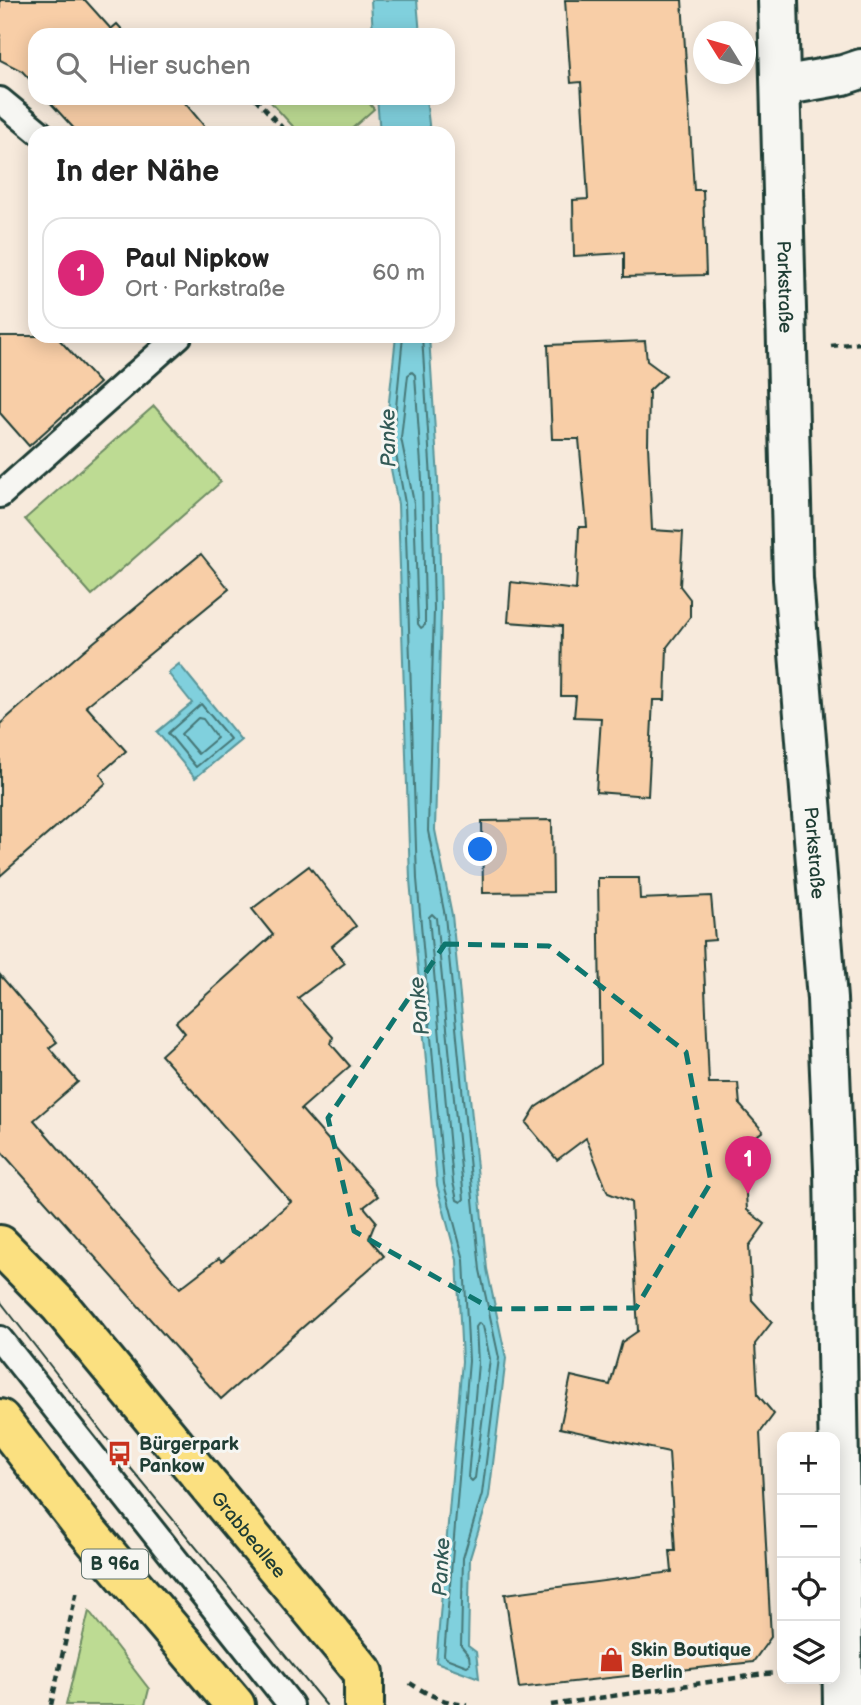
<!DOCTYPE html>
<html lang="de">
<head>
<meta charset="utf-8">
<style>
	body { margin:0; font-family:"Balsamiq Sans",sans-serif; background:#f2f2f2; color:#222 }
	.controls { position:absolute; right:21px; bottom:21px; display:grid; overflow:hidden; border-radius:14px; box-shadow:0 4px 18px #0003 }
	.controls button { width:63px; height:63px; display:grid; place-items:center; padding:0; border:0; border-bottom:2px solid #e0e0e0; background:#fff; color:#222; font:35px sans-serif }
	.compass { position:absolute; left:693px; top:21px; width:63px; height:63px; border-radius:50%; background:#fff; box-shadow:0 4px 18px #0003; rotate:307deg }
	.you { position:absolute; left:481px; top:850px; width:24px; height:24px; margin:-18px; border:5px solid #fff; border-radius:50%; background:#1a73e8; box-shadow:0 0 0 10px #1a73e833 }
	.badge { display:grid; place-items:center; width:46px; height:46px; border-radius:50%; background:#db2777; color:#fff; font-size:23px; font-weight:700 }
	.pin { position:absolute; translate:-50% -58px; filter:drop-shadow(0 2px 4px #0008) }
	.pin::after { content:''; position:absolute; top:37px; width:24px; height:21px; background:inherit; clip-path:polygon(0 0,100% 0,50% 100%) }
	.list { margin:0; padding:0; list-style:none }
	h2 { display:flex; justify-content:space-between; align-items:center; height:91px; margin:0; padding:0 28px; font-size:30px }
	h2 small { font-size:23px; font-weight:400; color:#767676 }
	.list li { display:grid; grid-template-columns:46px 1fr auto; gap:21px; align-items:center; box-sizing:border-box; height:112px; margin:0 14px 14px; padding:0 14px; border:2px solid #e0e0e0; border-radius:21px }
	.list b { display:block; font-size:26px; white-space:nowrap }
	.list p { margin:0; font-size:23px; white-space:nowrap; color:#767676 }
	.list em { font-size:23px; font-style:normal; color:#767676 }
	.icon { flex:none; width:38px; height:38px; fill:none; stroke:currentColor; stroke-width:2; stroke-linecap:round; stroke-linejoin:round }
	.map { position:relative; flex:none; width:861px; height:1705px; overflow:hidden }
	.search { position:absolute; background:#fff; box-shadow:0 4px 18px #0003; left:28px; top:28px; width:427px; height:77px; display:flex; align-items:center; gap:18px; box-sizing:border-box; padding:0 24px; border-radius:21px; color:#767676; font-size:26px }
	.panel { position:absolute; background:#fff; box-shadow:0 4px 18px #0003; left:28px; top:126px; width:427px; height:217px; border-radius:21px }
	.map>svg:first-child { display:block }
	.green { fill:#bddb93; stroke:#6e8c64; stroke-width:2 }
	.water { fill:#80d0dd; stroke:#599599; stroke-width:2 }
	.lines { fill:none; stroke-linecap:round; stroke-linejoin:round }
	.shore { stroke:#467878; stroke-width:2 }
	.building { fill:#f8cea7; stroke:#1f3d34; stroke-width:2 }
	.service-casing { stroke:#1f3d34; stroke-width:30 }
	.minor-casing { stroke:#1f3d34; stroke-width:44 }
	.primary-casing { stroke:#1f3d34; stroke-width:44 }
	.path { stroke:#1f3d34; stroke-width:4.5; stroke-dasharray:7 5; stroke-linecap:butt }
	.service { stroke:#f6f6f2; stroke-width:24 }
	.minor { stroke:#f6f6f2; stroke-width:38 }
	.primary { stroke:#fbe080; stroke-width:38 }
	.tram { stroke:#1f3d34; stroke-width:2 }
	.marked { fill:none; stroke:#0f766e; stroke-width:5; stroke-dasharray:14 9; stroke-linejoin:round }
	.labels { text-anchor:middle; stroke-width:6; stroke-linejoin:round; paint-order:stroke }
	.shield { fill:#f6f6f2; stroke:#60746d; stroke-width:2 }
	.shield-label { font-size:18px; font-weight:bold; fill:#1f3d34 }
	.street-label { font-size:19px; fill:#1f3d34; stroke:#f6f6f2 }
	.poi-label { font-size:19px; font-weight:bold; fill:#1f3d34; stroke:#f6f6f2; text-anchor:start }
	.water-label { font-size:21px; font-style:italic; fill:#325a56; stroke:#f6f6f2 }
</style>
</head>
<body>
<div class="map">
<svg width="861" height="1705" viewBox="0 0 861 1705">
	<rect width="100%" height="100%" fill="#f7eadc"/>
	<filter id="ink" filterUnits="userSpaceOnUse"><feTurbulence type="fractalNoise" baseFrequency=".0143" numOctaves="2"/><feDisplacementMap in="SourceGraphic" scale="14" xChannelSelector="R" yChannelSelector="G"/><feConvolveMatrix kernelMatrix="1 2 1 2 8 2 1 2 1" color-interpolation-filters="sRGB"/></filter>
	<g filter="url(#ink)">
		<g class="green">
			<path d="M 267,98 L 365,98 L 374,109 L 347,133 L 299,133 Z"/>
			<path d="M 154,406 L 221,482 L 92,595 L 25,519 Z"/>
			<path d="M 89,1611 L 149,1689 L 145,1705 L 66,1705 Z"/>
		</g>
		<g class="water">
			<path d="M 371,0 L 417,0 L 420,35 L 373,35 Z"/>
			<path d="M 377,98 L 426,98 L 430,133 L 380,133 Z"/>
			<path d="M 396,336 L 429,336 L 438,479 L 441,609 L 435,830 L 452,915 L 487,1269 L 506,1358 L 489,1496 L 470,1558 L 468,1646 L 476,1652 L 479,1678 L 436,1662 L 462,1361 L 457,1260 L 437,1185 L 410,880 L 398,504 L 385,439 Z"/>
			<path d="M 179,664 L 241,740 L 195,778 L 157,732 L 192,703 L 168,673 Z"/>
		</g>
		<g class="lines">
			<g class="shore">
				<path d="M 403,336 L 393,438 L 405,503 L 417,879 L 444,1184 L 464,1260 L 469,1361 L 444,1655 L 446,1658 L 467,1666 L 470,1664 L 469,1656 L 461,1646 L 463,1558 L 482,1494 L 499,1358 L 480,1270 L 445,916 L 428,831 L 434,609 L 431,479 L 422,336"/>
				<path d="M 412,372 L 415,375 L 422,480 L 425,610 L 425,625 L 421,628 L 418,624 L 414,503 L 401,438 L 408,375 Z"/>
				<path d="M 201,704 L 230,739 L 196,767 L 168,733 Z"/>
				<path d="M 198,718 L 203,719 L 217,738 L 198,754 L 181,734 Z"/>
				<path d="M 432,914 L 436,918 L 464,1199 L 461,1202 L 457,1200 L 453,1182 L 429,917 Z"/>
				<path d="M 479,1323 L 483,1326 L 490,1359 L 475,1478 L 472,1481 L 468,1477 L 478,1363 L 476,1327 Z"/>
			</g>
		</g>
		<g class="building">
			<path d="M 0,0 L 85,0 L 111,29 L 117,24 L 127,35 L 35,35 L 35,85 L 22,71 L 0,60 Z"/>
			<path d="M 565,0 L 682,0 L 694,190 L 703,190 L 706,275 L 624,277 L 624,253 L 574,256 L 573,200 L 588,199 L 581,82 L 571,83 Z"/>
			<path d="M 46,98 L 181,98 L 210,133 L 78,133 Z"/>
			<path d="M 0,336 L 56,336 L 99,383 L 29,446 L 0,413 Z"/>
			<path d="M 645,341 L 647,361 L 666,375 L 649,391 L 648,445 L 652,530 L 683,532 L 680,586 L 690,599 L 690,617 L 667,647 L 665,700 L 653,700 L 648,796 L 596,792 L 601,718 L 574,717 L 576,696 L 561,696 L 562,626 L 508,622 L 511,582 L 576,590 L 579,527 L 587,527 L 579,439 L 552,439 L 548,345 Z"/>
			<path d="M 201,554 L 229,589 L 86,706 L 126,751 L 100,774 L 106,783 L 0,876 L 0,724 L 83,651 Z"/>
			<path d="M 552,820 L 553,892 L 483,893 L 482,821 Z"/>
			<path d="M 309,866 L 356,926 L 332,946 L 345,963 L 298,998 L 333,1037 L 331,1044 L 350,1066 L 301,1109 L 378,1196 L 364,1207 L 376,1221 L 369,1238 L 384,1256 L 221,1399 L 0,1150 L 0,975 L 57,1042 L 49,1048 L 78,1082 L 34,1120 L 180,1288 L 219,1258 L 222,1261 L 291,1202 L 161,1055 L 185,1033 L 176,1022 L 273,935 L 252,909 Z"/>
			<path d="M 598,878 L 639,878 L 640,899 L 711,896 L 715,940 L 703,941 L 709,1083 L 738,1083 L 740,1105 L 763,1131 L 743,1146 L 747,1210 L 765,1224 L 749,1246 L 752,1300 L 772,1322 L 755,1344 L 758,1395 L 774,1414 L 760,1433 L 771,1637 L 753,1662 L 519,1688 L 505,1594 L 672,1572 L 670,1551 L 675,1551 L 669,1452 L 560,1428 L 571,1376 L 610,1385 L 622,1342 L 638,1331 L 631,1202 L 608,1193 L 586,1138 L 557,1160 L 526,1123 L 536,1107 L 601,1064 Z"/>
		</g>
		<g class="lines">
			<defs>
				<g id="service">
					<path d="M 0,100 L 40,133"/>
					<path d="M 0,495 L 179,336"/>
					<path d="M 0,1339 L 291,1705"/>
				</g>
				<g id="minor">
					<path id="s1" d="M 778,0 L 793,579 L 827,999 L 834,1170 L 843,1705"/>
					<path d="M 781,86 L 843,75 L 861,69"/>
				</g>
				<g id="primary">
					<path id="s2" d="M 0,1245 L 59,1305 L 364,1673 L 364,1705"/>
					<path d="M 0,1419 L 83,1526 L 235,1705"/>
				</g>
			</defs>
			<use href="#service" class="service-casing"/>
			<use href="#minor" class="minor-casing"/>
			<use href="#primary" class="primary-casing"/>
			<g class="path">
				<path d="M 255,98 L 287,133"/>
				<path d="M 831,346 L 861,343"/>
				<path d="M 410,1683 C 426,1694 448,1704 467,1705"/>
				<path d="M 51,1705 L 77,1590"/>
				<path d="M 551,1705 L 764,1674 L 782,1673"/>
			</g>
			<use href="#service" class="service"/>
			<use href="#minor" class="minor"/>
			<use href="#primary" class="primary"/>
			<path class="tram" d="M 0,1301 L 119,1454 L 326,1705"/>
		</g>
	</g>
	<path class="marked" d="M 445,944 L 549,946 L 686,1052 L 711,1182 L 636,1308 L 492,1309 L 354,1231 L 328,1118 Z"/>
	<defs>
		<symbol id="bus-bare" viewBox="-9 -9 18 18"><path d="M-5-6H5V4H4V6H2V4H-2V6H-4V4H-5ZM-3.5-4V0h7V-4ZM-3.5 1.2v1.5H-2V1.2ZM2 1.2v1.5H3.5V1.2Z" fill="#c8321e" stroke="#f6f6f2" stroke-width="2.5" paint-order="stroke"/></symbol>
		<symbol id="shop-bare" viewBox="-9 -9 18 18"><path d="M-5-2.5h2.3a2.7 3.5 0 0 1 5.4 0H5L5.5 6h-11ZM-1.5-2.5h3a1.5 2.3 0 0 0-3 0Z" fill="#c8321e" stroke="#f6f6f2" stroke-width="2.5" paint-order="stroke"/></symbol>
	</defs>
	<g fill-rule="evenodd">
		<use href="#bus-bare" x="102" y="1436" width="35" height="35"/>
		<use href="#shop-bare" x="594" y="1642" width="35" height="35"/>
	</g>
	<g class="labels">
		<rect class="shield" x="82" y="1549.5" width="66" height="29" rx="5"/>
		<g class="shield-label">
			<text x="115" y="1570">B 96a</text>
		</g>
		<g class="street-label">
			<text dy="7" stroke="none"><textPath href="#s1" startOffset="287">Parkstraße</textPath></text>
			<text dy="7" stroke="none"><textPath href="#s1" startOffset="854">Parkstraße</textPath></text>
			<text dy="7" stroke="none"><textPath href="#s2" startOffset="382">Grabbeallee</textPath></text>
		</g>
		<g class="poi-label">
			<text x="139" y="1450">Bürgerpark<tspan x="139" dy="22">Pankow</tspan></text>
			<text x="631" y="1656">Skin Boutique<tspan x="631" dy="22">Berlin</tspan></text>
		</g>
		<g class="water-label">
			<text transform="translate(388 438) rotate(-91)" y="7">Panke</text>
			<text transform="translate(419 1006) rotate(-96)" y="7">Panke</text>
			<text transform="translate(441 1567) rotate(-87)" y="7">Panke</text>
		</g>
	</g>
</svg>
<div class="controls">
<button>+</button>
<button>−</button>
<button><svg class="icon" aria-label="locate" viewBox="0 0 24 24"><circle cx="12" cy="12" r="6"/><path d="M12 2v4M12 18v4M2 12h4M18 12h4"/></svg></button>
<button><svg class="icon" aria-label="layers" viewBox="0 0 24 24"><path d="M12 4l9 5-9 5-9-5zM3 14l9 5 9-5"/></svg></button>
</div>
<svg class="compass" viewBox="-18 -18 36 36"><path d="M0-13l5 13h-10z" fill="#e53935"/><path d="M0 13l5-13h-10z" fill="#767676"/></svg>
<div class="you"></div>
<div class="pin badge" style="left:748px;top:1194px">1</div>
<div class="search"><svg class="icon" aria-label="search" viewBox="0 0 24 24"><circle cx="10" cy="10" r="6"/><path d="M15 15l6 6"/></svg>Hier suchen</div>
<section class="panel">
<h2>In der Nähe<small></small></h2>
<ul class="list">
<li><span class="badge">1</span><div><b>Paul Nipkow</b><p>Ort · Parkstraße</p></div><em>60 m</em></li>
</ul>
</section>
</div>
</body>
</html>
